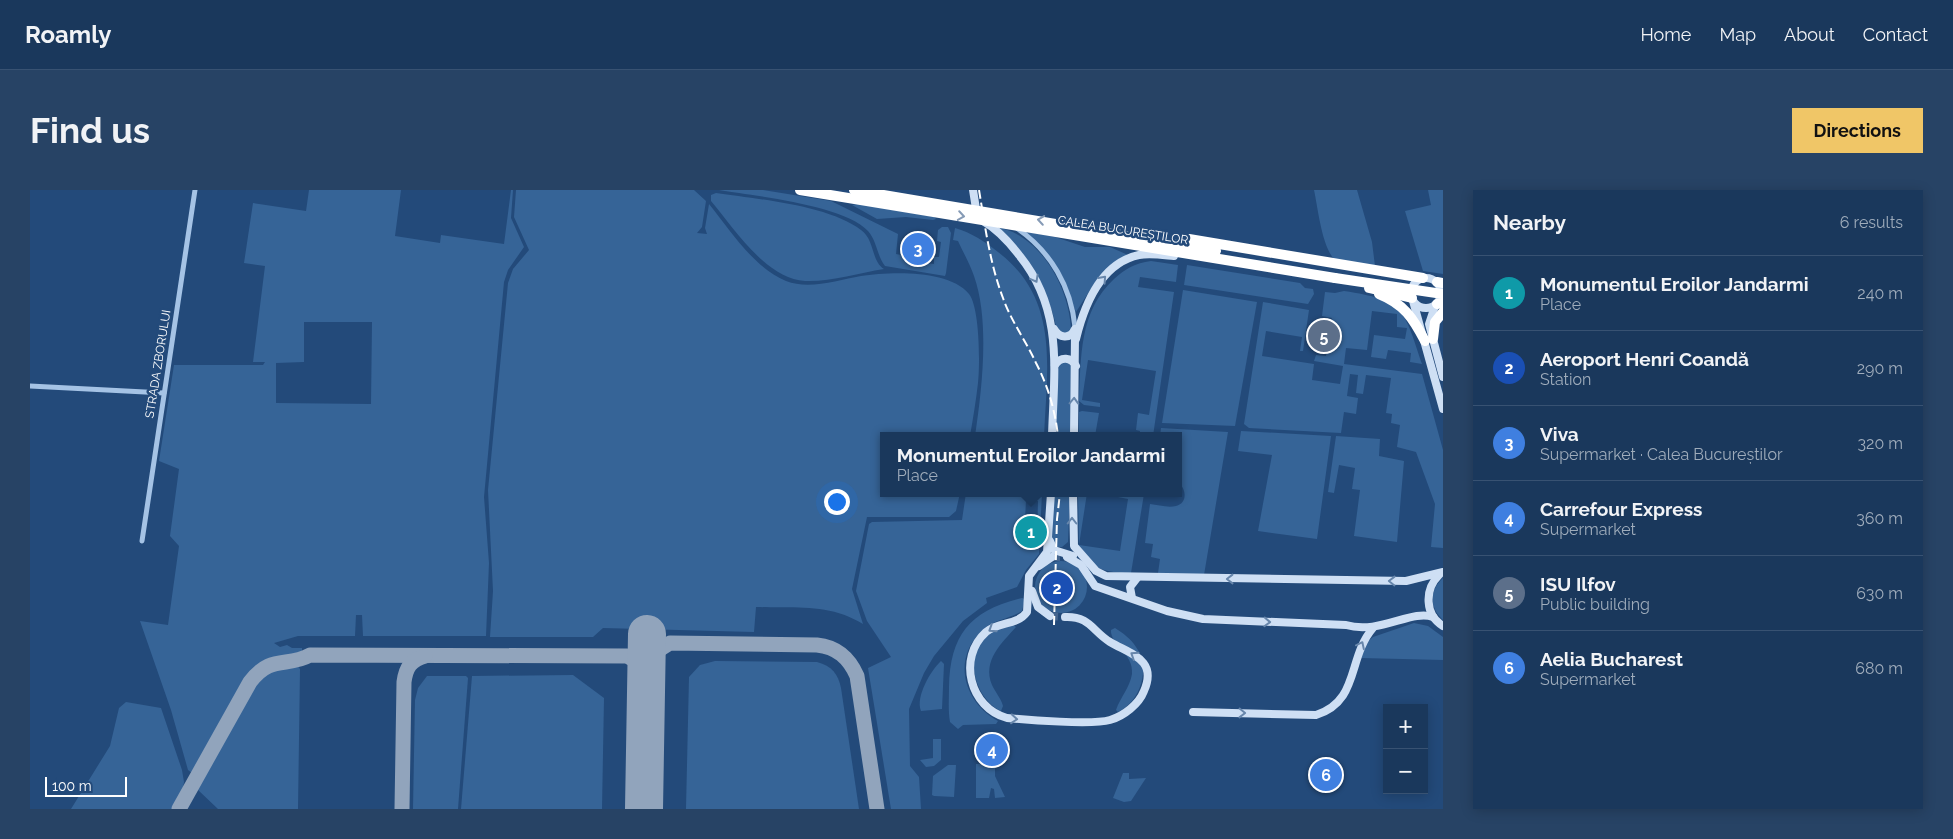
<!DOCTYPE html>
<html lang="en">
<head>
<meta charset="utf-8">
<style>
	body { margin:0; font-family:Raleway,sans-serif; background:#274365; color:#f1f3f6 }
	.controls { position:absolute; right:15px; bottom:15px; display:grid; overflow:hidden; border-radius:0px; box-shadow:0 2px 12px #0003 }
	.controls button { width:45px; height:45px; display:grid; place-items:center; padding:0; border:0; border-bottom:1px solid #385272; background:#1a385c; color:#f1f3f6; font:25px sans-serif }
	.scale { position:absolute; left:15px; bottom:12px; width:82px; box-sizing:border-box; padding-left:5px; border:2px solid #fff; border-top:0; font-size:14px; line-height:18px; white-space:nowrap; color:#fff; -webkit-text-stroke:4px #234a7a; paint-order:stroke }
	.you { position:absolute; left:806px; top:311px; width:18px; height:18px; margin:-12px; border:4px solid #fff; border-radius:50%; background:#1a73e8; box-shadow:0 0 0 8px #1a73e833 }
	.badge { display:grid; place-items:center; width:32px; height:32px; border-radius:50%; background:#f0c667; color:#fff; font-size:16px; font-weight:700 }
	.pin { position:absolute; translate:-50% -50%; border:2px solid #fff; box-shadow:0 1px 5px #0006 }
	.popup { position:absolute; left:850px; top:242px; width:302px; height:65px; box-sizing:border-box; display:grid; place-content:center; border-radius:0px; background:#1a385c; filter:drop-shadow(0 1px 4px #0005); font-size:16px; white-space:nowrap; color:#9facbb }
	.popup b { font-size:19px; color:#f1f3f6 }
	.popup::after { content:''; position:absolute; left:50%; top:100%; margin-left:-10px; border:10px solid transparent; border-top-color:#1a385c }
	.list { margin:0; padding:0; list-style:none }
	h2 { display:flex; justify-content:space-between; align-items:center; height:65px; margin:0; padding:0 20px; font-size:21px }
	h2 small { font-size:16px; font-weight:400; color:#9facbb }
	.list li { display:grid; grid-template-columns:32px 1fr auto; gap:15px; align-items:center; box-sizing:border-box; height:75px; padding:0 20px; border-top:1px solid #385272 }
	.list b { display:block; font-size:19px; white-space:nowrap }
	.list p { margin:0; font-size:16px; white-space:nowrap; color:#9facbb }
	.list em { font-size:16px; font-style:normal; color:#9facbb }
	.map { position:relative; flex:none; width:1413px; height:619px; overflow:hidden; border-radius:0px }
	header { display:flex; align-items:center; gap:30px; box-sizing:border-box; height:70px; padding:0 25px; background:#1a385c; border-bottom:1px solid #385272 }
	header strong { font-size:24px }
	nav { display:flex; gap:28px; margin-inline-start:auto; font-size:18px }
	.intro { display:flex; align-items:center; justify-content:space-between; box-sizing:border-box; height:120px; padding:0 30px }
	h1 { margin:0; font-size:35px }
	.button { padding:12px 22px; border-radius:0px; background:#f0c667; color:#111; font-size:18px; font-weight:700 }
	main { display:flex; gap:30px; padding:0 30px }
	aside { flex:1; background:#1a385c; border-radius:0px; box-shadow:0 2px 12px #0003 }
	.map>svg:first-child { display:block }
	.green { fill:#366497; fill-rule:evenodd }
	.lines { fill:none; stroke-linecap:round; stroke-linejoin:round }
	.taxiway { stroke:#91a4bc; stroke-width:15 }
	.runway { stroke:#91a4bc; stroke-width:38 }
	.secondary-tunnel { stroke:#44658e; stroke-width:8; stroke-dasharray:8 4; stroke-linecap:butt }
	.street { stroke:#a5c3e5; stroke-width:5 }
	.secondary { stroke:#cedff4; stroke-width:8 }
	.highway { stroke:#fff; stroke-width:10 }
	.rail { stroke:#fff; stroke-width:2; stroke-dasharray:9 4; stroke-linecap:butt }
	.highway-bridge { stroke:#fff; stroke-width:10 }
	.oneway { stroke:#869bb6 }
	.oneway2 { stroke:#6786ab }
	.labels { text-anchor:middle; stroke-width:5; stroke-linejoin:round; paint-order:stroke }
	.street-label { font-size:12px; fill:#fff; stroke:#234a7a }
</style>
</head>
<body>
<header>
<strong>Roamly</strong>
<nav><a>Home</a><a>Map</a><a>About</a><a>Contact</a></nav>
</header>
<div class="intro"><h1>Find us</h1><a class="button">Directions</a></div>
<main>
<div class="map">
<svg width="1413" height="619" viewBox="0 0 1413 619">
	<rect width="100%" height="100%" fill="#234a7a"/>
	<g class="green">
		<path d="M 279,0 L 371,0 L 365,46 L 410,53 L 411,45 L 474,54 L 481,0 L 483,0 L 481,28 L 494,57 L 478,80 L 474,92 L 454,307 L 459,373 L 456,446 L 333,446 L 332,425 L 326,425 L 325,446 L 268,446 L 244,453 L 250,457 L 257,455 L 262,458 L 272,458 L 272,465 C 266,471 246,469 235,475 C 213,487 198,526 186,548 L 183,547 L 162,583 L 158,580 L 141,520 L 110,431 L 138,435 L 149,356 L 140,346 L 149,279 L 129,271 L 144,175 L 233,175 L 235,172 L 223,172 L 235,76 L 214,73 L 223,13 L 276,21 ZM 274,132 L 342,132 L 341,214 L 246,213 L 246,173 L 274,172 Z"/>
		<path d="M 486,0 L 664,0 L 676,11 L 672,37 L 667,43 L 677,44 L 675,38 L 679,14 C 700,40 724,78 756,91 C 779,100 808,90 831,86 C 860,82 918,79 939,104 C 950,118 950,175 948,193 C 946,211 943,228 940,246 L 854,246 L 854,303 L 930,303 L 926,321 L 919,327 L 837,327 L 822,399 L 833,434 C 800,413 763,418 726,417 L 724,442 L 573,438 L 563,447 L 460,447 L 463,401 L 458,300 L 478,93 L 483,79 L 499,60 L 484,27 Z"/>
		<path d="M 689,0 L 733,0 L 801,11 L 868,44 L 866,64 L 871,65 L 874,70 L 904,74 L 904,67 L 909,67 L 911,52 L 907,51 L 908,40 L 912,37 L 918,37 L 921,43 L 916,83 L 915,86 L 855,76 C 847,66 847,51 838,41 C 814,15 725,6 689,0 Z"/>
		<path d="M 1284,0 L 1327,0 L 1342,52 L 1345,76 L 1306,71 C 1292,59 1288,18 1284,0 Z"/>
		<path d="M 1398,0 L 1413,0 L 1413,84 L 1393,81 L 1375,21 L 1401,15 Z"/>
		<path d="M 686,3 C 727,9 798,15 831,40 C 845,50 841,71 854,79 C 829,83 800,92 775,91 C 736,89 704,38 681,11 L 681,5 Z"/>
		<path d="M 828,14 L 904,27 L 906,29 L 903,30 L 876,27 L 847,29 L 822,15 Z"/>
		<path d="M 966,37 C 1010,44 1039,97 1041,139 L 1037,145 L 1027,141 C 1019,98 997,68 966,37 Z"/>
		<path d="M 925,38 C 942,43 954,51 968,62 C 1030,109 1017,177 1014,246 L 945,246 C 952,199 960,131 944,86 C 940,74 933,62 928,51 L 923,50 Z"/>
		<path d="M 993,41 L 1025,47 L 1055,57 L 1080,57 L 1098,65 L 1066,91 L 1046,122 L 1026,75 Z"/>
		<path d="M 1121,71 L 1148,75 L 1146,92 L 1110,87 L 1108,97 L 1144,102 L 1123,246 L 1109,246 L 1110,241 L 1106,240 L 1108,223 L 1119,225 L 1126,181 L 1058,170 L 1052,210 L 1070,213 L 1070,217 L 1054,215 L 1049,211 C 1051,168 1049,121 1084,89 C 1095,79 1105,73 1121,71 Z"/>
		<path d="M 1157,75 L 1270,93 L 1275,98 L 1283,99 L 1284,104 L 1278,114 L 1154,95 Z"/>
		<path d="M 1153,100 L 1227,112 L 1205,236 L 1132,233 Z"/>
		<path d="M 1314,101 C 1374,110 1374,119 1392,174 L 1380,172 L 1381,163 L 1358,160 L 1356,169 L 1341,167 L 1344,145 L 1375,149 L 1377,138 L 1367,137 L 1367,124 L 1342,121 L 1337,160 L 1316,158 L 1314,174 L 1392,184 L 1413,260 L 1413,358 L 1401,357 L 1405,314 L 1386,262 L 1367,257 L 1370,235 L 1361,233 L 1362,224 L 1356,223 L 1361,188 L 1336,185 L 1333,204 L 1326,203 L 1328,185 L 1320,184 L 1317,206 L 1328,208 L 1326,224 L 1314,222 L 1311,243 L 1219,238 L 1214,234 L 1233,112 L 1279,120 L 1273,161 L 1270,161 L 1272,147 L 1236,141 L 1232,166 L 1284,174 L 1282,190 L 1310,194 L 1313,176 L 1284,171 L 1286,165 L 1296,166 L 1302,128 L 1292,126 L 1295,102 L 1305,103 Z"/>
		<path d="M 1031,172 L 1037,172 L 1041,176 L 1040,246 L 1026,246 L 1027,182 Z"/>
		<path d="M 1052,221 L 1069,223 L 1065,246 L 1049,246 L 1049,222 Z"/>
		<path d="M 1131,238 L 1198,242 L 1174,385 L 1128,383 L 1130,369 L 1121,367 L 1123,354 L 1115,353 L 1120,314 C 1128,315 1138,318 1146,316 C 1158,313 1156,299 1149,293 L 1148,246 L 1130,246 Z"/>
		<path d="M 1211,241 L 1301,246 L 1287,349 L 1228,341 L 1242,265 L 1208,261 Z"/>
		<path d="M 1306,246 L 1350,249 L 1349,266 L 1374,271 L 1367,352 L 1324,346 L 1330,300 L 1322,299 L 1325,278 L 1309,275 L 1304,303 L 1298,302 Z"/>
		<path d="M 936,303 L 1012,303 L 1009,364 L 996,380 L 987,397 L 956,408 L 957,413 L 933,431 L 904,466 L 894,483 L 879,519 L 880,576 L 889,587 L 891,619 L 861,619 L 838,478 L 861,467 L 837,431 L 826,401 L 839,334 L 842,332 L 932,330 ZM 996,310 L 1008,311 L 1007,350 L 994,350 Z"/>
		<path d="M 1023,303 L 1040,303 L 1038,352 L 1032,357 L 1026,357 L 1021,351 Z"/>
		<path d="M 1048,303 L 1057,303 L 1049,355 L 1090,361 L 1098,309 L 1068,303 L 1114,304 L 1101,383 C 1080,383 1056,380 1049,355 Z"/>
		<circle cx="1031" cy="397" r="26"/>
		<path d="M 1413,388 L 1413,430 C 1399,417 1399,401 1413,388 Z"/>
		<path d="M 992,408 L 995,409 L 992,421 C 980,429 966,429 954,439 C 921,467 933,512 968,531 L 966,534 L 933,535 L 928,539 L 920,532 C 918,520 919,508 919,497 C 920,444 941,420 992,408 Z"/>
		<path d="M 1384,433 L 1398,436 L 1413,447 L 1413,470 L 1331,468 L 1337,452 L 1343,447 Z"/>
		<path d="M 982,434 L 986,437 C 972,453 952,470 962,495 C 965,502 971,508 973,516 L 971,521 C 944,508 932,462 960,443 C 966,439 975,437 982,434 Z"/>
		<path d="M 1085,438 C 1093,443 1101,449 1106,457 C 1121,478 1111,511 1088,522 L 1086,520 C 1090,508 1100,497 1102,484 C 1104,463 1080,455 1081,440 Z"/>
		<path d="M 685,471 L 787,472 C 802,476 808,484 811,498 L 829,619 L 656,619 L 659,487 L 670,475 Z"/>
		<path d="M 911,471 L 914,474 L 912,519 L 891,521 C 885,507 901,480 911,471 Z"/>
		<path d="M 259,473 L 267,475 L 270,479 L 268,619 L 188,619 L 167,599 L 193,553 L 190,551 C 207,520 221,479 259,473 Z"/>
		<path d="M 543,485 L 574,508 L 572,619 L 431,619 L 442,486 Z"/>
		<path d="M 397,486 L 436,486 L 438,488 L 428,619 L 383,619 L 385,510 L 388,498 Z"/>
		<path d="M 96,512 L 131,518 L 152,580 L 154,592 L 153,598 L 142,619 L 41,619 L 80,556 L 89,518 Z"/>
		<path d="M 903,549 L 911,549 L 911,570 L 904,576 L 896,577 L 890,570 L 903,568 Z"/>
		<path d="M 946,574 L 960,574 L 965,577 L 965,586 L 975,607 L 965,608 L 964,599 L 961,598 L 959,608 L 946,608 Z"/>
		<path d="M 918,575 L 926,575 L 924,607 L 904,606 L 902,605 L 903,586 Z"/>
		<path d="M 1093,583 L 1099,583 L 1099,589 L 1116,588 L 1101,611 L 1094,612 L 1083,608 Z"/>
	</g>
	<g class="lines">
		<g class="taxiway">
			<path d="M 616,486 L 621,465 L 640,453 L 787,455 C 807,457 819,468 827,486 L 847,619"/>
			<path d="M 149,619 L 220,492 C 241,464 257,478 280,465 L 597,466 L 611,474 L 616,486"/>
			<path d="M 372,619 L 374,492 C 376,477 381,470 395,466"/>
		</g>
		<path class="runway" d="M 614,619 L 617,444"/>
		<g class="secondary-tunnel">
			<path d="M 1022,367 L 1037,367"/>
			<path d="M 1020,426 L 1035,427"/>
		</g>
		<g class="street">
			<path d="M 988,39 C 1021,62 1041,97 1045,137"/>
			<path d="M 0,196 L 134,203"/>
			<path d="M 112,351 L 165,0"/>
		</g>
		<g class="secondary">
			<path d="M 943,0 L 946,19"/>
			<path d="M 953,31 C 967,39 979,52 989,65 C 1034,120 1024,180 1022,246"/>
			<circle cx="1396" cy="103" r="15"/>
			<path d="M 1383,111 L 1413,219"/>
			<path d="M 1405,116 L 1399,134 L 1413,187"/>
			<path d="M 1024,139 C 1029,148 1040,150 1045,139"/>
			<path d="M 1046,149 C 1054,116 1071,73 1109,65 C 1120,63 1133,65 1144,66"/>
			<path d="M 1025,175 C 1031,166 1041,167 1046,176"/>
			<path d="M 1044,246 L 1045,144"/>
			<path d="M 1021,303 L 1017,362 L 999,386 L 997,422 C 987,436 969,431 956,442 C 927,468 940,518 977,528 C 998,530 1062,535 1080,530 C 1094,526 1109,514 1114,501 C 1128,469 1100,464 1080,452 C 1062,441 1060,426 1035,427"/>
			<path d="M 1043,303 L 1044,356 L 1066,381 L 1076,386 L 1376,391 L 1413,382"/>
			<path d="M 1020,351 L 1024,360 L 1043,366"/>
			<path d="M 1037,367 L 1051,375 L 1065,396 L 1137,421 L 1173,429 L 1316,435 C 1349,445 1382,419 1403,427"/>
			<path d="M 1009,376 L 1022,367"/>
			<path d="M 1409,385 C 1394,400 1395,425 1413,436"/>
			<path d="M 1002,401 L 1008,417 L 1020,426"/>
			<path d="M 1102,408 L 1100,397 L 1107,388"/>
			<path d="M 1163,522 L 1286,525 C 1330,511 1317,468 1343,438"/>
		</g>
		<g class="highway">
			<path d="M 770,0 L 1305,88"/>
			<path d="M 824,0 L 1186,61"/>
			<path d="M 1159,49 L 1393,88"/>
			<path d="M 1407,92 L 1413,93"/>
			<path d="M 1339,98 L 1382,108"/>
			<path d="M 1349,104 C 1374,114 1383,128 1395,151"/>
			<path d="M 1407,114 L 1413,113"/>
			<path d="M 1403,149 L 1405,132 L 1413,122"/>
		</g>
		<g class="rail">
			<path d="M 949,0 C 955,36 960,74 973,108 C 981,131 996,151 1006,173 C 1018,196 1025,220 1028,246"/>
			<path d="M 1024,435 L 1027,329 L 1030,303"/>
		</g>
		<path class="highway-bridge" d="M 1305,88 L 1413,104"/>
	</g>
	<defs><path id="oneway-chevron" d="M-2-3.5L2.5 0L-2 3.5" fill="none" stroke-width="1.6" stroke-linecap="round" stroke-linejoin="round" transform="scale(1.25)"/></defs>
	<g class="oneway">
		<use href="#oneway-chevron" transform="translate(931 26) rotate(9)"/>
		<use href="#oneway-chevron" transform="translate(1011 30) rotate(-171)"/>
	</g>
	<g class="oneway2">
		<use href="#oneway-chevron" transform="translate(1005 89) rotate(61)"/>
		<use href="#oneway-chevron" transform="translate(1073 89) rotate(-48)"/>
		<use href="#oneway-chevron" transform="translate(1044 211) rotate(-88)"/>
		<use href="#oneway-chevron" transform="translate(1042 331) rotate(-90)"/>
		<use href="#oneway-chevron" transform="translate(1200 389) rotate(-180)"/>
		<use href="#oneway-chevron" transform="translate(1362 391) rotate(-179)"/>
		<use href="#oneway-chevron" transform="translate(1237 432) rotate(2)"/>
		<use href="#oneway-chevron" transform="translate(962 439) rotate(147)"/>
		<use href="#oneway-chevron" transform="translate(1331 455) rotate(-64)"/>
		<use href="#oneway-chevron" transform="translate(1104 465) rotate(-147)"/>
		<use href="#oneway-chevron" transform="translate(1212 523) rotate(1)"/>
		<use href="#oneway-chevron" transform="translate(984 529) rotate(5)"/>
	</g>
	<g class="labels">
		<g class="street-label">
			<text transform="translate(1093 40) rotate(9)" y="4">CALEA BUCUREȘTILOR</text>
			<text transform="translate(128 174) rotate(-81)" y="4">STRADA ZBORULUI</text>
		</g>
	</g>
</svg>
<div class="controls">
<button>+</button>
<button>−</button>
</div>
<div class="scale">100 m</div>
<div class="you"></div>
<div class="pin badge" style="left:1001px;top:342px;background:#0f9aa8">1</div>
<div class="popup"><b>Monumentul Eroilor Jandarmi</b>Place</div>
<div class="pin badge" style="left:1027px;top:398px;background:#1a4fb4">2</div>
<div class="pin badge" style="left:888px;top:59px;background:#3f7fe0">3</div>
<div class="pin badge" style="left:962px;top:560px;background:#3f7fe0">4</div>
<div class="pin badge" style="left:1294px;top:146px;background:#5c6f8a">5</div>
<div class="pin badge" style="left:1296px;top:585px;background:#3f7fe0">6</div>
</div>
<aside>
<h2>Nearby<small>6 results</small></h2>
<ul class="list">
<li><span class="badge" style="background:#0f9aa8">1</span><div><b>Monumentul Eroilor Jandarmi</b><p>Place</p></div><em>240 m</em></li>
<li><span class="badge" style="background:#1a4fb4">2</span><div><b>Aeroport Henri Coandă</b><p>Station</p></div><em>290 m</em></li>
<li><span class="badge" style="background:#3f7fe0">3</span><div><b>Viva</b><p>Supermarket · Calea Bucureștilor</p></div><em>320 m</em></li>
<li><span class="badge" style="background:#3f7fe0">4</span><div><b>Carrefour Express</b><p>Supermarket</p></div><em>360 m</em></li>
<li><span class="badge" style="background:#5c6f8a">5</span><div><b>ISU Ilfov</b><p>Public building</p></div><em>630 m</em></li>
<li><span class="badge" style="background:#3f7fe0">6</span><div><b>Aelia Bucharest</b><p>Supermarket</p></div><em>680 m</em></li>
</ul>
</aside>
</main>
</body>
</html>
